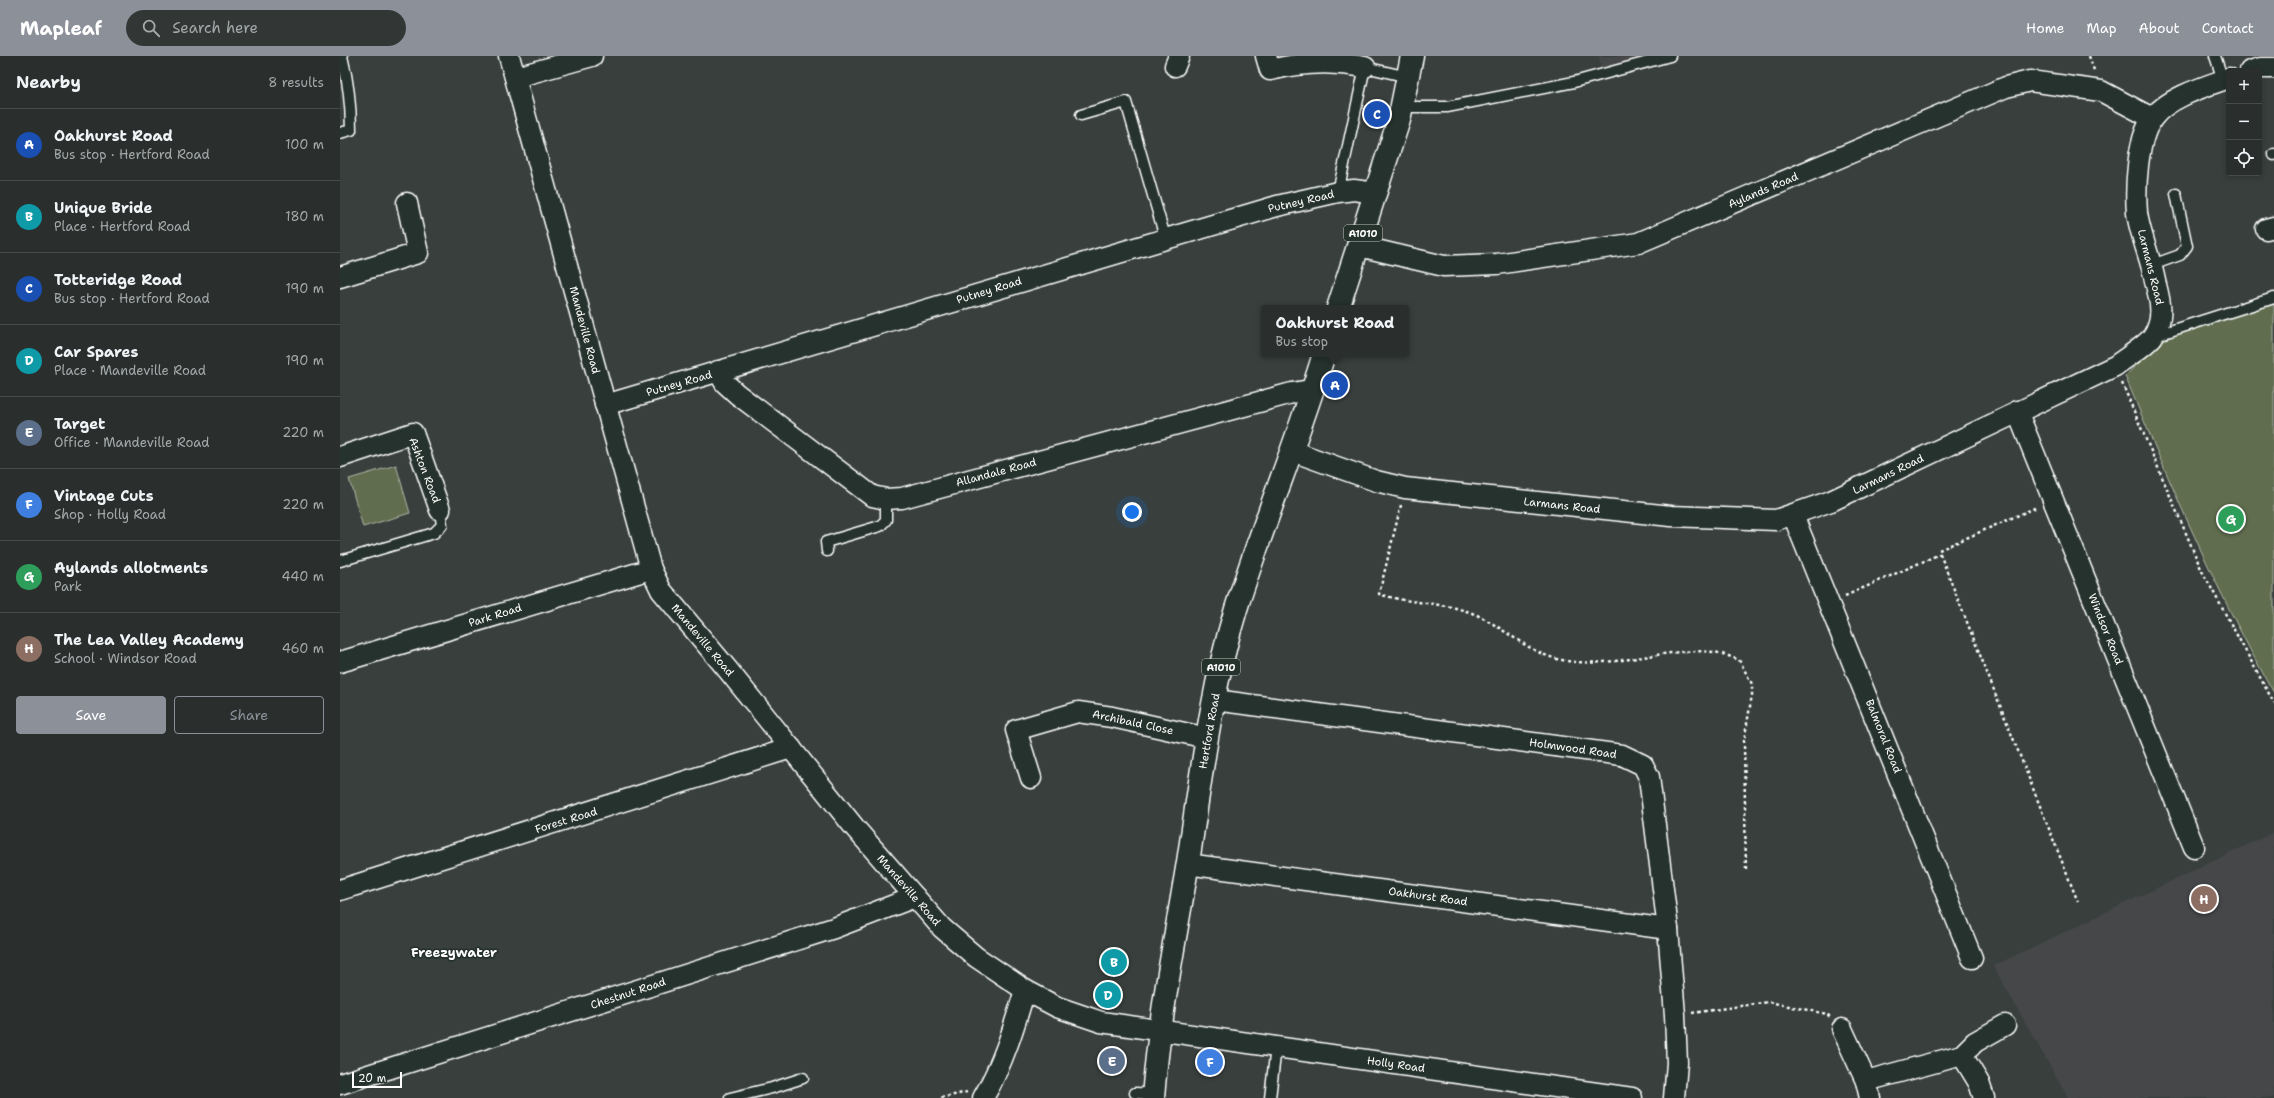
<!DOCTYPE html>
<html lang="en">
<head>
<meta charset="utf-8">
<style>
	body { margin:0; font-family:"Shantell Sans",sans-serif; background:#323736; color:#f1f3f6 }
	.controls { position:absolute; right:12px; top:12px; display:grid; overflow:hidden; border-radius:4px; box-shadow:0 2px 6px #0003 }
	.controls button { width:36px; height:36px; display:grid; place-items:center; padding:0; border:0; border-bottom:1px solid #464a4a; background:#2a2f2e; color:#f1f3f6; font:20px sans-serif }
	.scale { position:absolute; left:12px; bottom:10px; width:50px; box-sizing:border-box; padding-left:4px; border:2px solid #fff; border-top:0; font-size:11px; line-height:14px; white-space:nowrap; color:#fff; -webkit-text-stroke:3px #26332d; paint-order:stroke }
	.you { position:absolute; left:792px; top:456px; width:14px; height:14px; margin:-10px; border:3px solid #fff; border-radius:50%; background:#1a73e8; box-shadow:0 0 0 6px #1a73e833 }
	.badge { display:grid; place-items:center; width:26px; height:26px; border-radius:50%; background:#8c9099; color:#fff; font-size:13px; font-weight:700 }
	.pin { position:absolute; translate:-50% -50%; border:2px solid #fff; box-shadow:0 1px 4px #0006 }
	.popup { position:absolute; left:921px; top:249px; width:148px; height:52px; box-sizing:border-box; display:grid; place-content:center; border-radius:4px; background:#2a2f2e; filter:drop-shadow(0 1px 3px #0005); font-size:13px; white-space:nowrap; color:#a5a9aa }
	.popup b { font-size:15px; color:#f1f3f6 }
	.popup::after { content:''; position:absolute; left:50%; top:100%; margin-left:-8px; border:8px solid transparent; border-top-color:#2a2f2e }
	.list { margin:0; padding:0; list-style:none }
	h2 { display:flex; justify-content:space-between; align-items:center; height:52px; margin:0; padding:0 16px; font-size:17px }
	h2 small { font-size:13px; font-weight:400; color:#a5a9aa }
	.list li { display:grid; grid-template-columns:26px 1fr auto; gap:12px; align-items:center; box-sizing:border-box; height:72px; padding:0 16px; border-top:1px solid #464a4a }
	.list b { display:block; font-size:15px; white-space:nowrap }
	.list p { margin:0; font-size:13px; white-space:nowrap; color:#a5a9aa }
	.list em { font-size:13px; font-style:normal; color:#a5a9aa }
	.actions { display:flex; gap:8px; padding:12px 16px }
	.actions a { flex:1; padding:9px 0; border:1px solid #8c9099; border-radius:4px; text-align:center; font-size:14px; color:#8c9099 }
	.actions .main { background:#8c9099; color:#fff }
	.icon { flex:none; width:22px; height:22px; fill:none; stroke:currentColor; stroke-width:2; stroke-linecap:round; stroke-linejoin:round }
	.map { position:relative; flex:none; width:1934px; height:1042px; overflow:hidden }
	header { display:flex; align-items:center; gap:24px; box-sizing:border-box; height:56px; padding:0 20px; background:#8c9099; color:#fff }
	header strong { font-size:19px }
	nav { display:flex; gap:22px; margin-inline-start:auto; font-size:14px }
	.search { width:280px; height:36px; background:#323736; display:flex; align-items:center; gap:10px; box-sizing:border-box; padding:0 14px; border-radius:22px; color:#a5a9aa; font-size:15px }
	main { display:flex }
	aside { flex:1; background:#2a2f2e }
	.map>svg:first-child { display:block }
	.built { fill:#454748 }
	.green { fill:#606e4f; stroke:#b0b6a7 }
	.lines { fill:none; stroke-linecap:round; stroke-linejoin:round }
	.lane-casing { stroke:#fff; stroke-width:13 }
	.street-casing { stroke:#fff; stroke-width:23 }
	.primary-casing { stroke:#fff; stroke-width:25 }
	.path { stroke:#fff; stroke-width:2.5; stroke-dasharray:3 3; stroke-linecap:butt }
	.lane { stroke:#26332d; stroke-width:10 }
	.street { stroke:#26332d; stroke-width:20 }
	.primary { stroke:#26332d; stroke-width:22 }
	.labels { text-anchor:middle; stroke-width:3.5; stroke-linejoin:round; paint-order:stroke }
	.shield { fill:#26332d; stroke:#bec2c0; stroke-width:1 }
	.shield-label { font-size:10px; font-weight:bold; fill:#fff }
	.street-label { font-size:11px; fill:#fff; stroke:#26332d }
	.quarter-label { font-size:13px; font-weight:bold; fill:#fff; stroke:#26332d }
</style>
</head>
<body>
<header>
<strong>Mapleaf</strong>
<div class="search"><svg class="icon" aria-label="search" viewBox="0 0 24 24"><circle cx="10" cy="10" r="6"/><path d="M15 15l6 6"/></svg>Search here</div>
<nav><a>Home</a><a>Map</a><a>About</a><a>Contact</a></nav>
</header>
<main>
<aside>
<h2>Nearby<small>8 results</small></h2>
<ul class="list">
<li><span class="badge" style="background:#1a4fb4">A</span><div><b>Oakhurst Road</b><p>Bus stop · Hertford Road</p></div><em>100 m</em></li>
<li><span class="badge" style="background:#0f9aa8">B</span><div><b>Unique Bride</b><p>Place · Hertford Road</p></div><em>180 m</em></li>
<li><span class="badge" style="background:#1a4fb4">C</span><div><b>Totteridge Road</b><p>Bus stop · Hertford Road</p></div><em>190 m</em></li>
<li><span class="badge" style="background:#0f9aa8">D</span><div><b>Car Spares</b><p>Place · Mandeville Road</p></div><em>190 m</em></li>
<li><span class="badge" style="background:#5c6f8a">E</span><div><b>Target</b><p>Office · Mandeville Road</p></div><em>220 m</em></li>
<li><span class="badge" style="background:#3f7fe0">F</span><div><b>Vintage Cuts</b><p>Shop · Holly Road</p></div><em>220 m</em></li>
<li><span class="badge" style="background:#2e9e5b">G</span><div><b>Aylands allotments</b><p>Park</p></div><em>440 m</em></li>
<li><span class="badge" style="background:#8d6e63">H</span><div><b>The Lea Valley Academy</b><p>School · Windsor Road</p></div><em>460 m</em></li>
</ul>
<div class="actions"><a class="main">Save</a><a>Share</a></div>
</aside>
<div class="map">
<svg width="1934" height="1042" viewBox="0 0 1934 1042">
	<rect width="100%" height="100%" fill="#383f3d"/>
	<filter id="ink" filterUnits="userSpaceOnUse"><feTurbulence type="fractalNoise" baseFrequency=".025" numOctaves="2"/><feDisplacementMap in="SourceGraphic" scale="8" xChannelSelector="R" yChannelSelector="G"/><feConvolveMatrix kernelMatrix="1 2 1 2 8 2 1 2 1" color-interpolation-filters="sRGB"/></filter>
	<g filter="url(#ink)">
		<g class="built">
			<path d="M 1259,0 L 1317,0 L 1261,16 Z"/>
			<path d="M 1934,776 L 1934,1042 L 1728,1042 L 1653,910 Z"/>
		</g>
		<g class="green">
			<path d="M 1934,237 L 1934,637 C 1876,536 1830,427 1785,320 L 1816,290 L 1829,272 Z"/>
			<path d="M 56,409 L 70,457 L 23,471 L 9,423 Z"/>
		</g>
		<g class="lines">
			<defs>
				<g id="lane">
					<path d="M 1875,0 L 1883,24"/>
					<path d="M 1063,51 L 1107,51 L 1234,26 L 1330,0"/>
					<path d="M 741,59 L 786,46 L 825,181"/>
					<path d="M 0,77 L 11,74 C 11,49 8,24 2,0"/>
					<path d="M 1934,98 L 1934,99"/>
					<path d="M 998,136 L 1025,11 L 1068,21"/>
					<path d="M 1812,209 L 1840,199 L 1847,190 L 1836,138"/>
					<path d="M 1814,280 L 1934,242"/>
					<path d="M 487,495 L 486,486 L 540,470 L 546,464 L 546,443"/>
					<path d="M 0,505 L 94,477 L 102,469 L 100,454"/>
					<path d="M 795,1037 L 814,1038"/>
					<path d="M 390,1042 L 432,1032 L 463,1022"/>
					<path d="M 930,1042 L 936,991"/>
				</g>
				<g id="street">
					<path d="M 169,0 L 311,513 L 321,534 L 388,614 L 515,772 L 602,872 L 636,901 L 685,934 L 717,951 L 761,966 L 1292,1042"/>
					<path d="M 926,0 L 930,14 C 962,6 993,5 1025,11"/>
					<path d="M 835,10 L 839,0"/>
					<path d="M 1910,15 L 1920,12 L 1934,12"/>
					<path d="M 176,21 L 252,0"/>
					<path d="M 1926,173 L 1934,171"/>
					<path d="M 1019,190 L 1104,210 L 1157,208 L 1298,187 L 1666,31 L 1690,25 L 1761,35 L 1812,62"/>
					<path d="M 0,221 L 78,197 L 67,147"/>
					<path d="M 378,315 L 385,327 L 397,338 L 532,440 L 546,443 L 562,442 L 952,337 L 964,335 L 972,337"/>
					<path d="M 265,349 L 937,150 L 998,136 L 1014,134 L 1036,137"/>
					<path d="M 1677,355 L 1854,791"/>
					<path d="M 952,395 L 1036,425 L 1065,432 L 1331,460 L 1436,464 L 1491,445 L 1775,310 C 1784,303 1807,289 1813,280 C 1825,261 1820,244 1815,225 C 1811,203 1800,179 1797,157 C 1795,132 1797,84 1812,63 C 1826,42 1866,30 1889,22"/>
					<path d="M 0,401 L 73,377 L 100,454"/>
					<path d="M 1453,459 L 1632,902"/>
					<path d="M 0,606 L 311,513"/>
					<path d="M 875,644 L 1282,699 L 1303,709 L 1309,721 L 1328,873 L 1335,959 L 1337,1007 L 1334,1042"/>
					<path d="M 691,722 L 676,674 L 738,656 L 772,661 L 867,682"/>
					<path d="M 847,808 L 1328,873"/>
					<path d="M 0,834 L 451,692"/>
					<path d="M 1502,973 L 1526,1025"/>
					<path d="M 1622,999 L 1639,1027 L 1644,1042"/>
					<path d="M 0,1028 L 494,872 L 575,841"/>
					<path d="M 643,1042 C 663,1008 674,971 685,934"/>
					<path d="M 1530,1042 L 1526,1025 L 1622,999 L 1635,986 L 1665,969"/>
				</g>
				<g id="primary">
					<path d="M 998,252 L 1059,64 L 1072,0"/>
					<path d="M 813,1042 C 819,962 835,885 848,806 C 861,722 871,634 896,553 C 923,467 958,384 984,298"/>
				</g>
			</defs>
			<use href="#lane" class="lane-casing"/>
			<use href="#street" class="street-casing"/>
			<use href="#primary" class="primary-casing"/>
			<g class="path">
				<path d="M 1749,0 L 1755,17"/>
				<path d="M 1782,327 L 1862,515 L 1934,647"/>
				<path d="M 1061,449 L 1039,538 C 1072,549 1107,545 1139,560 C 1167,574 1190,598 1222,604 C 1273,614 1322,591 1373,596 C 1382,597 1391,601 1399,604 L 1412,628 L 1412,639 L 1404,685 L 1406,816"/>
				<path d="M 1600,498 L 1738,846"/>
				<path d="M 1505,540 L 1600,498 L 1599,494 L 1697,451"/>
				<path d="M 1352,957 L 1429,946 L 1487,958 L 1490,961"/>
				<path d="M 601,1042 L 627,1036"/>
			</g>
			<use href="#lane" class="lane"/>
			<use href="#street" class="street"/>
			<use href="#primary" class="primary"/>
		</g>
	</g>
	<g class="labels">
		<g class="shield">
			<rect x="1004" y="169" width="38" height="16" rx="3"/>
			<rect x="862" y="603" width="38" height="16" rx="3"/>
		</g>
		<g class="shield-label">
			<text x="1023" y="181">A1010</text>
			<text x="881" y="615">A1010</text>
		</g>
		<g class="street-label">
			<text transform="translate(1423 134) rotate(-23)" y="4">Aylands Road</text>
			<text transform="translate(961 145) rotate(-13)" y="4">Putney Road</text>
			<text transform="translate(1811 211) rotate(76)" y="4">Larmans Road</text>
			<text transform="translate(649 234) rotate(-17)" y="4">Putney Road</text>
			<text transform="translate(245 274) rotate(75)" y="4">Mandeville Road</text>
			<text transform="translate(339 327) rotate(-16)" y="4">Putney Road</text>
			<text transform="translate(85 414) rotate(69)" y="4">Ashton Road</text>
			<text transform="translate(656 416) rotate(-15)" y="4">Allandale Road</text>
			<text transform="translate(1548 418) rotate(-26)" y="4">Larmans Road</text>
			<text transform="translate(1222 449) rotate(6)" y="4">Larmans Road</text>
			<text transform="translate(155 559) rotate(-17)" y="4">Park Road</text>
			<text transform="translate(1766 573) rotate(68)" y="4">Windsor Road</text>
			<text transform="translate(363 584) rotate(50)" y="4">Mandeville Road</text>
			<text transform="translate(793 666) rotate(12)" y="4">Archibald Close</text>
			<text transform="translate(869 675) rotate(-80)" y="4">Hertford Road</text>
			<text transform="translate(1544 680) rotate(68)" y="4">Balmoral Road</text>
			<text transform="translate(1233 692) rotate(8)" y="4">Holmwood Road</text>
			<text transform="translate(226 764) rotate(-17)" y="4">Forest Road</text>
			<text transform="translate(569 834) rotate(49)" y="4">Mandeville Road</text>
			<text transform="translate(1088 840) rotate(8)" y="4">Oakhurst Road</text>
			<text transform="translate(288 937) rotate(-18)" y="4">Chestnut Road</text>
			<text transform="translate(1056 1008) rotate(8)" y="4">Holly Road</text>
		</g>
		<g class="quarter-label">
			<text x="114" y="901">Freezywater</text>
		</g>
	</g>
</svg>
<div class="controls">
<button>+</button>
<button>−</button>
<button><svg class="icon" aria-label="locate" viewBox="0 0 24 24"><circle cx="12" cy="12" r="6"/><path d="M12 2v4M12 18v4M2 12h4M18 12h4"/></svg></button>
</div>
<div class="scale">20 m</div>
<div class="you"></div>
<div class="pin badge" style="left:995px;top:329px;background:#1a4fb4">A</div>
<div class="popup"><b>Oakhurst Road</b>Bus stop</div>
<div class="pin badge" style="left:774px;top:906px;background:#0f9aa8">B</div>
<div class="pin badge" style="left:1037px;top:58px;background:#1a4fb4">C</div>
<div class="pin badge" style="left:768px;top:939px;background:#0f9aa8">D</div>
<div class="pin badge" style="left:772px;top:1005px;background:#5c6f8a">E</div>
<div class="pin badge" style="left:870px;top:1006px;background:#3f7fe0">F</div>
<div class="pin badge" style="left:1891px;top:463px;background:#2e9e5b">G</div>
<div class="pin badge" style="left:1864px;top:843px;background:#8d6e63">H</div>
</div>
</main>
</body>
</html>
